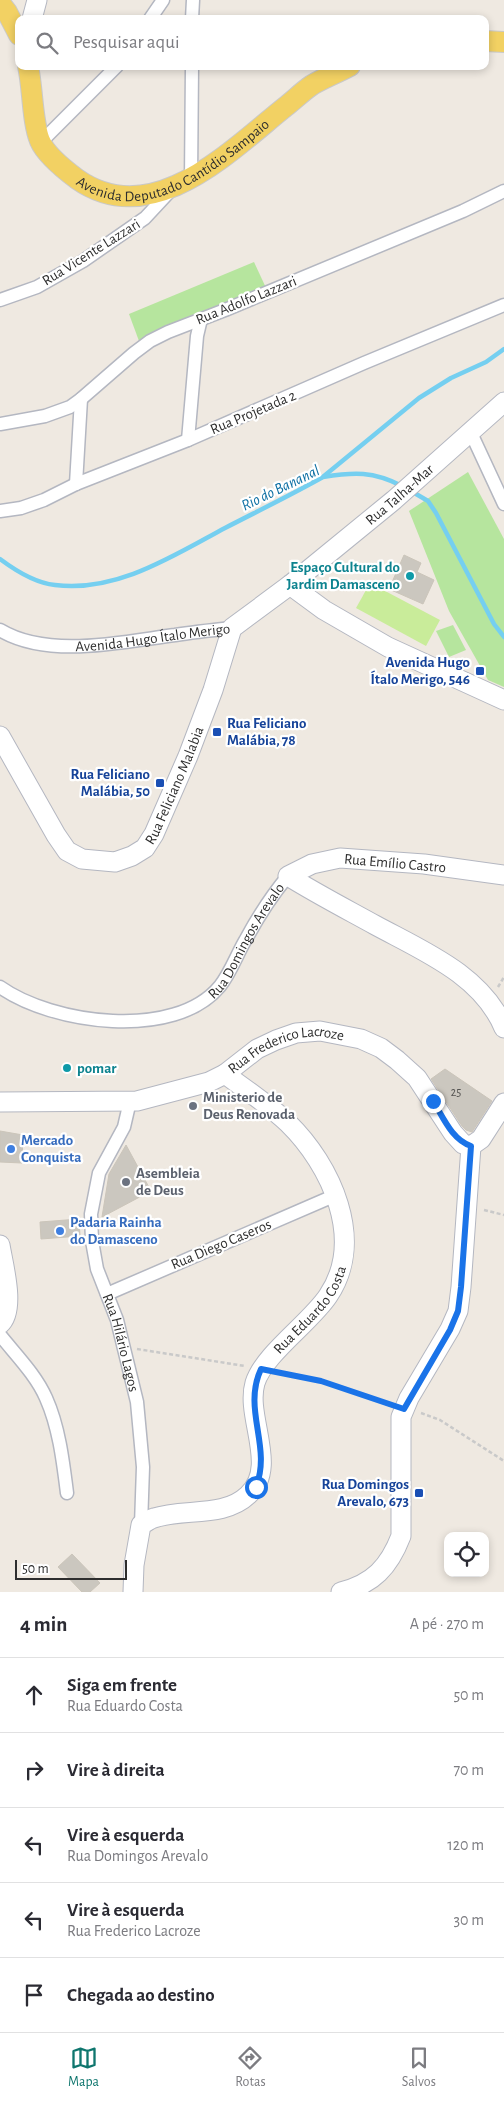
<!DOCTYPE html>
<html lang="pt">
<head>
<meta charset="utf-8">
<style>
	body { margin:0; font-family:"Alegreya Sans",sans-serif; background:#f7f7f7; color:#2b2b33 }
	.controls { position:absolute; right:15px; bottom:15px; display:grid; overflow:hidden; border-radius:10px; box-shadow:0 2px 8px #0003 }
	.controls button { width:45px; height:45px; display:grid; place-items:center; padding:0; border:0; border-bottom:1px solid #e1e1e2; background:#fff; color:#2b2b33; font:25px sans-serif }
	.scale { position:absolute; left:15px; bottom:12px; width:112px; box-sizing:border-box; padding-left:5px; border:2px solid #2e2e2e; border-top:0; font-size:14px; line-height:18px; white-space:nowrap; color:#2e2e2e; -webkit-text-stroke:4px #fff; paint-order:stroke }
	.stop { position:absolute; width:15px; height:15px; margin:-11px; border:4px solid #1a73e8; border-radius:50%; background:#fff }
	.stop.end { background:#1a73e8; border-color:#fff; box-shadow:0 1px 5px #0008 }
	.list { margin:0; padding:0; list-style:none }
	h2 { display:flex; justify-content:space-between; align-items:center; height:65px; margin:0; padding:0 20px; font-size:21px }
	h2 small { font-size:16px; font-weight:400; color:#7c7c81 }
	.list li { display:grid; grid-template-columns:32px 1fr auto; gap:15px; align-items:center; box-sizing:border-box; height:75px; padding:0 20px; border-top:1px solid #e1e1e2 }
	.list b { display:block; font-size:19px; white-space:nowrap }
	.list p { margin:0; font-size:16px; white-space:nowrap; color:#7c7c81 }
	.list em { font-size:16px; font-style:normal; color:#7c7c81 }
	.icon { flex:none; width:28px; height:28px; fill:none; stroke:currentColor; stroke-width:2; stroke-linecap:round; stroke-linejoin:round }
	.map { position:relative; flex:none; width:504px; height:1592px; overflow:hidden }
	.search { position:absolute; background:#fff; box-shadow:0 2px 8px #0003; left:15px; right:15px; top:15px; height:55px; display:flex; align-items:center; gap:12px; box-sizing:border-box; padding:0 18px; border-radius:10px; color:#7c7c81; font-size:19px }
	.sheet { height:440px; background:#fff }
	nav { display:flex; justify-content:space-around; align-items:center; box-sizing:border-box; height:70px; border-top:1px solid #e1e1e2; background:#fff; font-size:14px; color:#7c7c81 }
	nav a { display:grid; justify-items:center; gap:2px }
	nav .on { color:#0f766e }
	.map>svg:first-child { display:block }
	.green { fill:#b6e59e }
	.pitch { fill:#c9ec9a }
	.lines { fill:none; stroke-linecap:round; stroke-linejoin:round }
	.stream { stroke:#75cff0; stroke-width:4.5 }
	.building { fill:#cbc7bf; stroke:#cbc5ba }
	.street-casing { stroke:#b4b7c1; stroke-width:15 }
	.secondary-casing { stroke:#b4b7c1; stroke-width:21 }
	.primary-casing { stroke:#c9c9c9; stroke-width:22 }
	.path { stroke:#c9c9c9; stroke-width:2.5; stroke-dasharray:4 2.5; stroke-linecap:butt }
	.street { stroke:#fff; stroke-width:12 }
	.secondary { stroke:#fff; stroke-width:19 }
	.primary { stroke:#f2d163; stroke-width:20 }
	.route { stroke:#1a73e8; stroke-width:6 }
	.culture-dot { fill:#0f9aa8; stroke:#fff; stroke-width:2 }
	.transit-dot { fill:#1a4fb4; stroke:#fff; stroke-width:2 }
	.worship-dot { fill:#6b7280; stroke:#fff; stroke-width:2 }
	.shop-dot { fill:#3f7fe0; stroke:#fff; stroke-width:2 }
	.labels { text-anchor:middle; stroke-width:4.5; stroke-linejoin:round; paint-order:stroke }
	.number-label { font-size:12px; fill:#555452 }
	.street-label { font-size:15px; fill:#2e2e2e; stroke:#fff }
	.culture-label { font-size:15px; font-weight:bold; fill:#0d838f; stroke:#fff; text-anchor:end }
	.transit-label { font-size:15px; font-weight:bold; fill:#164399; stroke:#fff; text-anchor:end }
	.worship-label { font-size:15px; font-weight:bold; fill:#5b616d; stroke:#fff; text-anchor:start }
	.shop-label { font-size:15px; font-weight:bold; fill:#366cbe; stroke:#fff; text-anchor:start }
	.water-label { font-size:16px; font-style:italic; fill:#0d6fa3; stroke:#fff }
</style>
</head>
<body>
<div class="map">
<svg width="504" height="1592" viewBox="0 0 504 1592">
	<rect width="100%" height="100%" fill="#efe9e1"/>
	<g class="green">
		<path d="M 254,262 L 267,290 L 139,341 L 129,314 Z"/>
		<path d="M 468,472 L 504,539 L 504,687 L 488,680 L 449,611 L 409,511 Z"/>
		<path d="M 453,625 L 466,650 L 449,657 L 436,631 Z"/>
	</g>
	<path class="pitch" d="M 370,583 L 440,620 L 426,646 L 356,608 Z"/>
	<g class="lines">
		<g class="stream">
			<path d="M 324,476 L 419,398 L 451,378 L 486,362 L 504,349"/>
			<path d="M 411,491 L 428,501 L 436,513 L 494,624 L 504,637"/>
			<path d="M 0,559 C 16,571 35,583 55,585 C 116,593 173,556 225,528 C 258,511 291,495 323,477 C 354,472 373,471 402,486"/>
		</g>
	</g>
	<g class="building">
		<path d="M 404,555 L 421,563 L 417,572 L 434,580 L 423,604 L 389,589 Z"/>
		<path d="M 445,1069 L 492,1101 L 472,1132 L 466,1130 L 462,1126 L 431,1079 Z"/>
		<path d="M 0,1131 L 23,1135 L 22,1163 L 0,1162 Z"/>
		<path d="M 126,1145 L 151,1191 L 102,1217 L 109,1174 Z"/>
		<path d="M 79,1219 L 80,1236 L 41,1239 L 40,1222 Z"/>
		<path d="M 72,1554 L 100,1583 L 90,1592 L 82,1592 L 58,1567 Z"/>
	</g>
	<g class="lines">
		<defs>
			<g id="street">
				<path d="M 150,19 L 163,0"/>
				<path d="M 192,19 L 193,0"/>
				<path d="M 41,142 L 117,66"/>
				<path d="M 191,179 L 192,66"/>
				<path d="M 0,300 L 37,287 L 83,261 L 145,218 L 172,189"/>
				<path d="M 0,424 L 45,416 L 70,407 L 81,399 L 134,353 L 150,341 L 168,332 L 225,310 L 463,211 L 504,191"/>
				<path d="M 471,433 L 504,504"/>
				<path d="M 188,440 L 197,336 L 201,319"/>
				<path d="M 76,484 L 81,399"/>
				<path d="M 0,511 L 21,508 L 44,500 L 76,484 L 188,440 L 364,363 L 504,305"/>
				<path id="s1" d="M 0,630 C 48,659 122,642 175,635 C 194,632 213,630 232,628"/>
				<path id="s2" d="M 0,987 C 52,1024 175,1041 220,986 C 231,972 237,954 246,939 C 258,917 272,895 288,876"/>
				<path id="s3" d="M 130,1101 L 124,1127 L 99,1173 L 91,1214 L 92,1241 L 97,1269 L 117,1320 L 137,1402 L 143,1467 L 141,1525"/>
				<path d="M 107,1294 L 336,1195"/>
				<path d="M 0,1335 C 16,1355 36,1375 46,1398 C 59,1427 63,1461 67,1493"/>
			</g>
			<g id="secondary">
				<path d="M 32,19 L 37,0"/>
				<path d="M 290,585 L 324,610 L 388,647 L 504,700"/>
				<path id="s4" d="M 0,736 L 56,835 L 67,851 L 82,859 L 115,862 L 132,856 L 145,848 L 154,834 L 188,756 L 213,690 L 232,628 L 290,585 L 394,500 L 504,402"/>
				<path d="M 504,875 L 424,864 L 340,858 L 312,864 L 288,876 C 317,894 346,909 375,925 C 423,951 482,975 504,1028"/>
				<path id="s5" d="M 0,1102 L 137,1101 L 209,1082 L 225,1074 L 257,1049 L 276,1040 L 296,1033 L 320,1031 L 361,1039 L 381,1048 L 397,1060 L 417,1078 L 453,1133 L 463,1144 L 471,1146"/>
				<path d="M 471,1146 L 481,1139 L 504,1103"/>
				<path d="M 0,1245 C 3,1264 16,1310 0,1324"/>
				<path id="s6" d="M 133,1592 L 134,1565 L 141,1525 C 145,1523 150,1519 154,1518 C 184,1508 224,1518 248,1495 C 279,1467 245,1417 255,1383 C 264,1354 310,1323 328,1296 C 366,1240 331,1165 288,1123 C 269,1105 246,1090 225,1074"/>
				<path d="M 341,1592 C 373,1584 389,1567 401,1536 L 401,1417 L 409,1398 L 450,1329 L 458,1311 L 461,1287 L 471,1146"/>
			</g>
			<g id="primary">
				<path d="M 0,3 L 7,12 L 19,35"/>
				<path d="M 485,41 L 504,42"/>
				<path id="s7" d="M 28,66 C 33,89 32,121 40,141 C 46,155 65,170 77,179 C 152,232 230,151 285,107 C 294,100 303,91 312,85 C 324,78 337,73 350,66"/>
			</g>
		</defs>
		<use href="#street" class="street-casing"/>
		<use href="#secondary" class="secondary-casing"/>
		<use href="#primary" class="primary-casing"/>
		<g class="path">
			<path d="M 498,987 L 504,977"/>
			<path d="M 484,1210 L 504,1215"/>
			<path d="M 137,1349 L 245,1366"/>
			<path d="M 280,1372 L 321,1381 L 389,1405"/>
			<path d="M 421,1413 L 440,1420 L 504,1461"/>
		</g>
		<use href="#street" class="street"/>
		<use href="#secondary" class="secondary"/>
		<use href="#primary" class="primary"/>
	</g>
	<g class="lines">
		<path class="route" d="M 256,1487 C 272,1446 242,1410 261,1369 L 321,1381 L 404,1409 L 450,1330 L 458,1311 L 461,1287 L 471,1146 C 452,1140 443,1117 433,1101"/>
	</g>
	<g class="culture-dot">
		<circle cx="410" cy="576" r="5"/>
		<circle cx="67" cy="1068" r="5"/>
	</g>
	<g class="transit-dot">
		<rect x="475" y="666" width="10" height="10" rx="2.5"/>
		<rect x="212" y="727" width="10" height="10" rx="2.5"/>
		<rect x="155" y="778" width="10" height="10" rx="2.5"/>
		<rect x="414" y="1488" width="10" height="10" rx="2.5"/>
	</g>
	<g class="worship-dot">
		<circle cx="193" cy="1106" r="5"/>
		<circle cx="126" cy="1182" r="5"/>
	</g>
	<g class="shop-dot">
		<circle cx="11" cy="1149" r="5"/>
		<circle cx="60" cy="1231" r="5"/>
	</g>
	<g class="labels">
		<g class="number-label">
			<text x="456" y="1096">25</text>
		</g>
		<g class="street-label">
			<text dy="5" stroke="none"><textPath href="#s7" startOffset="238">Avenida Deputado Cantídio Sampaio</textPath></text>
			<text transform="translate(91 252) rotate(-32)" y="5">Rua Vicente Lazzari</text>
			<text transform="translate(246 300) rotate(-22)" y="5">Rua Adolfo Lazzari</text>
			<text transform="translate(253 412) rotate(-23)" y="5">Rua Projetada 2</text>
			<text dy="5" stroke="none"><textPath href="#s4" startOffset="668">Rua Talha-Mar</textPath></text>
			<text dy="5" stroke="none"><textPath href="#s1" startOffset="156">Avenida Hugo Ítalo Merigo</textPath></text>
			<text dy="5" stroke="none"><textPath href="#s4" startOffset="286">Rua Feliciano Malabia</textPath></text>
			<text transform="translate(395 863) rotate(5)" y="5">Rua Emílio Castro</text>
			<text dy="5" stroke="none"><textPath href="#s2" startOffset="288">Rua Domingos Arevalo</textPath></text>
			<text dy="5" stroke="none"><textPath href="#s5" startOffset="298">Rua Frederico Lacroze</textPath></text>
			<text transform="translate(221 1244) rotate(-23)" y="5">Rua Diego Caseros</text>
			<text dy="5" stroke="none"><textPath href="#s6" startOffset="390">Rua Eduardo Costa</textPath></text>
			<text dy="5" stroke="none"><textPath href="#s3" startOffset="254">Rua Hilário Lagos</textPath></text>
		</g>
		<g class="culture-label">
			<text x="400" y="572">Espaço Cultural do<tspan x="400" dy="17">Jardim Damasceno</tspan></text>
			<text x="77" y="1073" text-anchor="start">pomar</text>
		</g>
		<g class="transit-label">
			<text x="470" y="667">Avenida Hugo<tspan x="470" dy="17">Ítalo Merigo, 546</tspan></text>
			<text x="227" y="728" text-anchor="start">Rua Feliciano<tspan x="227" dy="17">Malábia, 78</tspan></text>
			<text x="150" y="779">Rua Feliciano<tspan x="150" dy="17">Malábia, 50</tspan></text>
			<text x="409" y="1489">Rua Domingos<tspan x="409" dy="17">Arevalo, 673</tspan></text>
		</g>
		<g class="worship-label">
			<text x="203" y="1102">Ministerio de<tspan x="203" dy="17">Deus Renovada</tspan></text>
			<text x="136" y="1178">Asembleia<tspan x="136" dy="17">de Deus</tspan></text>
		</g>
		<g class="shop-label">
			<text x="21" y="1145">Mercado<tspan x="21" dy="17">Conquista</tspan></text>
			<text x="70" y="1227">Padaria Rainha<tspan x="70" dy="17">do Damasceno</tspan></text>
		</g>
		<g class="water-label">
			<text transform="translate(280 487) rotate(-26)" y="6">Rio do Bananal</text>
		</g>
	</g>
</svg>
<div class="controls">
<button><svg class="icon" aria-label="locate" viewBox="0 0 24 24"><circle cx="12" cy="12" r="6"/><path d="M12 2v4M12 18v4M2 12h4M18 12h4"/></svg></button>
</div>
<div class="scale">50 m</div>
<div class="stop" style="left:256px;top:1487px"></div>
<div class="stop end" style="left:433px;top:1101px"></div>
<div class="search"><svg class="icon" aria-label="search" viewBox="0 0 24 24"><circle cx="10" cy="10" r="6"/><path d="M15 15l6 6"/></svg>Pesquisar aqui</div>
</div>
<section class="sheet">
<h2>4 min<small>A pé · 270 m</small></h2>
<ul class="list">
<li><svg class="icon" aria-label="ahead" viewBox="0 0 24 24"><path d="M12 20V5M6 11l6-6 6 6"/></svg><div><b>Siga em frente</b><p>Rua Eduardo Costa</p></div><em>50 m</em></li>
<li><svg class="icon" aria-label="right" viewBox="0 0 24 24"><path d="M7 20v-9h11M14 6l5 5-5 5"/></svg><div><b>Vire à direita</b></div><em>70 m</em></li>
<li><svg class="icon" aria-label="left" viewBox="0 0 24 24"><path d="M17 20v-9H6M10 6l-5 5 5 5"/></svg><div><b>Vire à esquerda</b><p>Rua Domingos Arevalo</p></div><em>120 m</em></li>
<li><svg class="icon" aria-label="left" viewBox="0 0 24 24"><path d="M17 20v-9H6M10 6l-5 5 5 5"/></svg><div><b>Vire à esquerda</b><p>Rua Frederico Lacroze</p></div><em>30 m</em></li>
<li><svg class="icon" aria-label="arrive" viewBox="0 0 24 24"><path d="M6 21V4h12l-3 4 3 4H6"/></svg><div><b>Chegada ao destino</b></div></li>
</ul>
</section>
<nav>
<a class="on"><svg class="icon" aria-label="map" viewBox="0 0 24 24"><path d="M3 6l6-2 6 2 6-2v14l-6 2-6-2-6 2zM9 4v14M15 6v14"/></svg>Mapa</a>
<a><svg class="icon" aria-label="directions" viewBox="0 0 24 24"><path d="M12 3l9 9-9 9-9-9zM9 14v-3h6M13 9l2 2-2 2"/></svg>Rotas</a>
<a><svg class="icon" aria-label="saved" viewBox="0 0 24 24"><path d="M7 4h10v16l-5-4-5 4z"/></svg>Salvos</a>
</nav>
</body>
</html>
